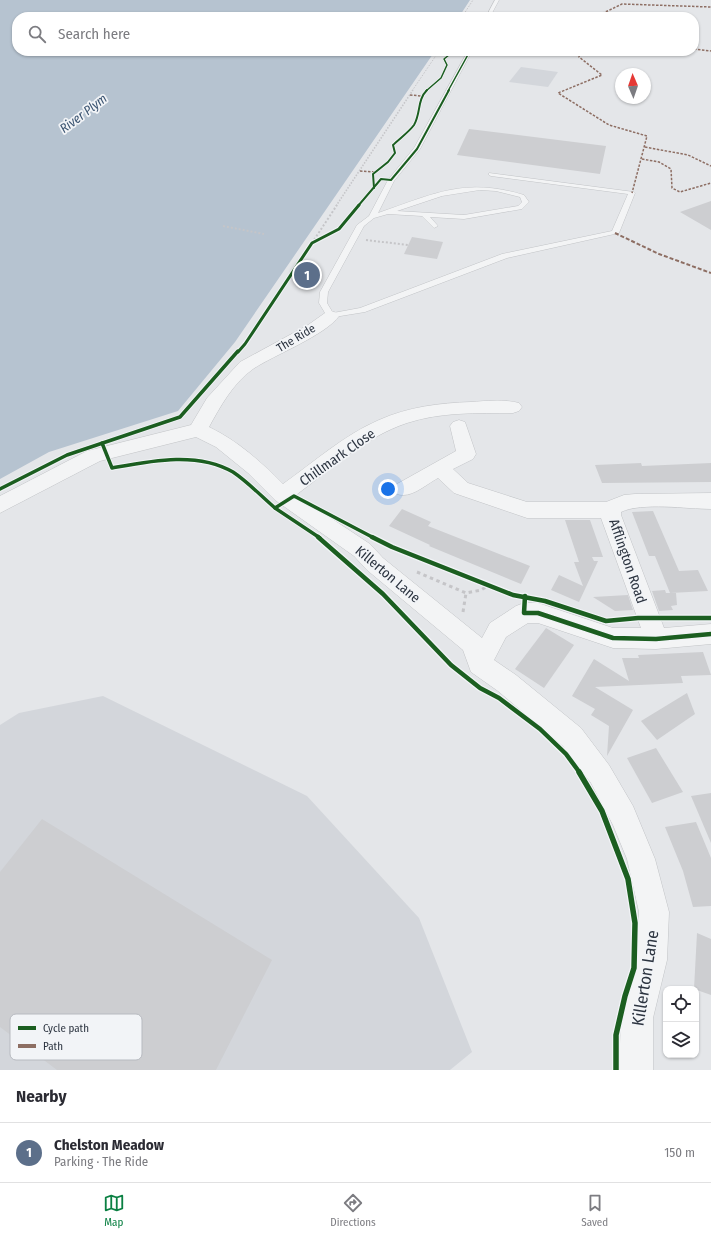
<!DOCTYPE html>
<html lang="en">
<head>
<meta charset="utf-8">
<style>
	body { margin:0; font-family:"Fira Sans Condensed",sans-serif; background:#f2f2f3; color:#2b2b33 }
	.controls { position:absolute; right:12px; bottom:12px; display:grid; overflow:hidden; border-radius:8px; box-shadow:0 1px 3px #0004 }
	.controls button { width:36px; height:36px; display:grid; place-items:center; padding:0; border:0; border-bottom:1px solid #e1e1e2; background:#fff; color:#2b2b33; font:20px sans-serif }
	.compass { position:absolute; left:615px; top:68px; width:36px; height:36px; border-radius:50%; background:#fff; box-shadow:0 1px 3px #0004; rotate:358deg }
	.you { position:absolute; left:388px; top:489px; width:14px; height:14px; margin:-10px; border:3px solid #fff; border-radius:50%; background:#1a73e8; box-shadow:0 0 0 6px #1a73e833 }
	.badge { display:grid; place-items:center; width:26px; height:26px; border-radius:50%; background:#0b8043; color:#fff; font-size:13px; font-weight:700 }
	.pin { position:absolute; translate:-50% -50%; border:2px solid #fff; box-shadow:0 1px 4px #0006 }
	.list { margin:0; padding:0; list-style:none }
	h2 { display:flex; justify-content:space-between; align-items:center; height:52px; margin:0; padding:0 16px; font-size:17px }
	h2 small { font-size:13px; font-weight:400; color:#7c7c81 }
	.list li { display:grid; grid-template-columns:26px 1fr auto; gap:12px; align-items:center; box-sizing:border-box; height:60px; padding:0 16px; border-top:1px solid #e1e1e2 }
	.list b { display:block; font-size:15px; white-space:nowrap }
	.list p { margin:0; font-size:13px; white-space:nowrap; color:#7c7c81 }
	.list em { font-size:13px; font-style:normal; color:#7c7c81 }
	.icon { flex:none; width:22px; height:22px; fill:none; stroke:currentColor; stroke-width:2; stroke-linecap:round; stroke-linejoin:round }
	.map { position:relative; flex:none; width:711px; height:1070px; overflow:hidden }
	.search { position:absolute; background:#fff; box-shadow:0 1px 3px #0004; left:12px; right:12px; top:12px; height:44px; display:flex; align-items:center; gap:10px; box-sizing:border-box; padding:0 14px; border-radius:16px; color:#7c7c81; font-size:15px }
	.sheet { height:112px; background:#fff }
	nav { display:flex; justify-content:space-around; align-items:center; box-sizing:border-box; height:56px; border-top:1px solid #e1e1e2; background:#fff; font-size:11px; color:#7c7c81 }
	nav a { display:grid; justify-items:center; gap:2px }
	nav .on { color:#0b8043 }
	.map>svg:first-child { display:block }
	.built { fill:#d3d6db }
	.water { fill:#b6c3d0 }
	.building { fill:#cdced1 }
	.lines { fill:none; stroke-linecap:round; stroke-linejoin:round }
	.lane-casing { stroke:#c2c4c7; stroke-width:1 }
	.street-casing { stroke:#c2c4c7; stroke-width:1 }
	.path-far3 { stroke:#c5c5c8; stroke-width:1; stroke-dasharray:1.5 1.5; stroke-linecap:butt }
	.path-far2 { stroke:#c5c5c8; stroke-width:1.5; stroke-dasharray:1.5 1.5; stroke-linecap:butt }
	.path-far1 { stroke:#c5c5c8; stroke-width:2; stroke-dasharray:2 2; stroke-linecap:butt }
	.path { stroke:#c5c5c8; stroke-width:3; stroke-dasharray:3.5 3.5; stroke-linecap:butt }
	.lane { fill:#f3f4f5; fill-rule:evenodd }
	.street { fill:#f3f4f5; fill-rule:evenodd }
	.quiet-far1 { stroke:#8d6e63; stroke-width:1.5; stroke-dasharray:2.5 1.5; stroke-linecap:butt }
	.quiet { stroke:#8d6e63; stroke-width:2; stroke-dasharray:4 2; stroke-linecap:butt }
	.cycleway-far5-casing { stroke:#f2f4f7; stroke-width:2.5 }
	.cycleway-far4-casing { stroke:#f2f4f7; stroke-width:3.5 }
	.cycleway-far3-casing { stroke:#f2f4f7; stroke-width:5 }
	.cycleway-far2-casing { stroke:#f2f4f7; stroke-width:5.5 }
	.cycleway-far1-casing { stroke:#f2f4f7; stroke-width:7 }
	.cycleway-casing { stroke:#f2f4f7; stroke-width:8 }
	.cycleway-far5 { stroke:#1b5e20; stroke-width:1.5 }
	.cycleway-far4 { stroke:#1b5e20; stroke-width:2 }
	.cycleway-far3 { stroke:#1b5e20; stroke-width:3 }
	.cycleway-far2 { stroke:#1b5e20; stroke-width:3.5 }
	.cycleway-far1 { stroke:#1b5e20; stroke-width:4.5 }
	.cycleway { stroke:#1b5e20; stroke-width:5.5 }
	.labels { text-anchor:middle; stroke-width:3.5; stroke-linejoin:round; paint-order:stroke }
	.far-street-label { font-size:12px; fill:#2c3440; stroke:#f2f4f7 }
	.far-water-label { font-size:13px; font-style:italic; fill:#3a5370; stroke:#f2f4f7 }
	.street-label { font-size:14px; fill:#2c3440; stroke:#f2f4f7 }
	.near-street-label { font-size:17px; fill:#2c3440; stroke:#f2f4f7 }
	.key { fill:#f2f4f7; stroke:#b7bac0; stroke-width:1 }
	.key-label { font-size:11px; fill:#2c3440 }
</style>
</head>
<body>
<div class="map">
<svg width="711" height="1070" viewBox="0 0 711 1070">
	<rect width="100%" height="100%" fill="#e4e6e9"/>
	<g class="built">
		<path d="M 521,67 L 558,72 L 548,87 L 509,82 Z"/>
		<path d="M 103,696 L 307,796 L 419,918 L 472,1052 L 450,1070 L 0,1070 L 0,725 L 19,713 Z"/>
	</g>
	<path class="water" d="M 0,0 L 470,0 L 459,17 L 17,17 L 17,51 L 435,51 L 235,342 L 178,411 L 49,452 L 0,479 Z"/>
	<g class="building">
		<path d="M 469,129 L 606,146 L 600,174 L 457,155 Z"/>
		<path d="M 711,201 L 711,230 L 680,212 Z"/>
		<path d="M 412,237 L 443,242 L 437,259 L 404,254 Z"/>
		<path d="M 641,463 L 642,466 L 711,463 L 711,482 L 602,483 L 595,465 Z"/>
		<path d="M 402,509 L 431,522 L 428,526 L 530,566 L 521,584 L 429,546 L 430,545 L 389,526 Z"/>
		<path d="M 653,511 L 679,571 L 698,570 L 708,591 L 670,593 L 655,556 L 649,556 L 632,512 Z"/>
		<path d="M 565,520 L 590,520 L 603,557 L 592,557 L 594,561 L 598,561 L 579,602 L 551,590 L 559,575 L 583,586 L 574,562 L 579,562 Z"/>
		<path d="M 665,590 L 666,593 L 676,593 L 677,605 L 671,606 L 673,610 L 659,611 L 652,591 Z"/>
		<path d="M 628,595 L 633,610 L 615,611 L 593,597 Z"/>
		<path d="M 546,628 L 574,645 L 544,688 L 515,669 Z"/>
		<path d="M 703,652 L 711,675 L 681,676 L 683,683 L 595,687 L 633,710 L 607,756 L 609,726 L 591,715 L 595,709 L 572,696 L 594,659 L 629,681 L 622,658 L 639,658 L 638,655 Z"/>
		<path d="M 687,693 L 695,714 L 657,740 L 641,721 Z"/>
		<path d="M 656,748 L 683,792 L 652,803 L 627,758 Z"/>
		<path d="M 711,793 L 711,843 L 691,796 Z"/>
		<path d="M 42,819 L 272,960 L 216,1070 L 57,1070 L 0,1027 L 0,872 Z"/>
		<path d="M 696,822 L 711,858 L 711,906 L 693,907 L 683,871 L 665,827 Z"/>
		<path d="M 697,933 L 711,939 L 711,995 L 694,989 Z"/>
	</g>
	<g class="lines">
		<defs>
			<g id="lane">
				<path d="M 495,0 L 499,0 L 490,17 L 486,17 Z"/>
				<path d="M 468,51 L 472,51 L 420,149 L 394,181 L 378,213 C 434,194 464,177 524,195 L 529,202 L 522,209 L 464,219 L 430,217 L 438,226 L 434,228 L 422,216 L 388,214 L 374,218 L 364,226 L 328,292 L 327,303 L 333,313 L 360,308 L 502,254 L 612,231 L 628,194 L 491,176 L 489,175 L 489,173 L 634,192 L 635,193 L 619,233 L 507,258 L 365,312 L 328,318 L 319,303 L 320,292 L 357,225 L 369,216 L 388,180 L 414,148 ZM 480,190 L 496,191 L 520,197 L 522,202 L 518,206 L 464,215 L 397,211 L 442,196 Z"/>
			</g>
			<path id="street" d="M 331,311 L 337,313 L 339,316 C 326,335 274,355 253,369 C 233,383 220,407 209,427 C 238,441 260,461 283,484 C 314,462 344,435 379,420 C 408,407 440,403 471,402 C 486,401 504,399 519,403 L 522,407 L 519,411 L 513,413 C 478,413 440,412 407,423 C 365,437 331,469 296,495 L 370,544 L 383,558 L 482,638 L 490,623 L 516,606 L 524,603 L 538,603 L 613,628 L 641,628 L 601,518 L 527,518 L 454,493 L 438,478 C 425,485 411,499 397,494 L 394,489 L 397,484 L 456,451 L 450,426 L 453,422 L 459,420 L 465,422 L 476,454 L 473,459 L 453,469 L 468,483 L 527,502 L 606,502 L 624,495 L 635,494 L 711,493 L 711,509 C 687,509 642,502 621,512 L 621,515 L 664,628 L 711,624 L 711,644 L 656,649 L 613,648 L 538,623 L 528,623 L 506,637 L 494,660 L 516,675 L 581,728 L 609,765 L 633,806 L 655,859 L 669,912 L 667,960 L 653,1018 L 653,1070 L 619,1070 L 621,1018 L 635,960 L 639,912 L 627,859 L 613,825 L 591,783 L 563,746 L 498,691 L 471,672 L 463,650 L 367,570 L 354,556 L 275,500 L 248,473 L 216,447 L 196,437 L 100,461 L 0,513 L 0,496 L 87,451 L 191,425 L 207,398 L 240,362 L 308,325 L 325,313 Z"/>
		</defs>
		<use href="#lane" class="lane-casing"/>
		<use href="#street" class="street-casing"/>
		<g class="path-far3">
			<path d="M 462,17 L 473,0"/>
			<path d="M 412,91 L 439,51"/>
		</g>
		<path class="path-far2" d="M 336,206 L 413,90"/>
		<g class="path-far1">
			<path d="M 223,226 L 264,234"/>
			<path d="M 366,240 L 408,245"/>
			<path d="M 312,243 L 337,205"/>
		</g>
		<g class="path">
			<path d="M 382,542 L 489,585"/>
			<path d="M 417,572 L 466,593 L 481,590 L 489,585"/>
			<path d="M 463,612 L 466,593"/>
		</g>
		<use href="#lane" class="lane"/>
		<use href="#street" class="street"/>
		<g class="quiet-far1">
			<path d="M 595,17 L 622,4 L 711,7"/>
			<path d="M 694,49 L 711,51"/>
			<path d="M 580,51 L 579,57 L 602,75 L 558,93 L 609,125 L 647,136 L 632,193"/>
			<path d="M 410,95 L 421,96"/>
			<path d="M 645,147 L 688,155 L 711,166"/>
			<path d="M 642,159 L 659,162 L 671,169 L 672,188 L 680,192 L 711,183"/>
			<path d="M 360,171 L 375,172"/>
		</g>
		<path class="quiet" d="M 615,233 L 659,254 L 711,273"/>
		<defs>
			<g id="cycleway-far5">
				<path d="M 426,91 L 441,78 L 447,65 L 444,59 L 454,51"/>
				<path d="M 448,91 L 470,51"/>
			</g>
			<g id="cycleway-far4">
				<path d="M 374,188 L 373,174 L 388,162 L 395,153 L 393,145 C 399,139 409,132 414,125 C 421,113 417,100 427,90"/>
				<path d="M 358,206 L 381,179 L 391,180 L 417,149 L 449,90"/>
			</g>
			<path id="cycleway-far3" d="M 238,352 L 245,344 L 312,243 L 339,229 L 359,205"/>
			<g id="cycleway-far2">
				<path d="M 102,443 L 112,468 C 150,461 197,451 233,472 C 248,482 261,496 275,508 L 294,496 L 374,538"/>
				<path d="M 0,489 L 67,455 L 180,417 L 238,351"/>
				<path d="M 275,508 L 320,538"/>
			</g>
			<g id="cycleway-far1">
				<path d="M 318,537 L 383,594 L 451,665 L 480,688 L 499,698 L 540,729 L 566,754 L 580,773"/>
				<path d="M 372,537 L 392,547 L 513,595 L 545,601 L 606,621 L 638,618 L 711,618"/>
				<path d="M 525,596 L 524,613 L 538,613 L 613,638 L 656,639 L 711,634"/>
			</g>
			<path id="cycleway" d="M 579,772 L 602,811 L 628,879 L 635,923 L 634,968 L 625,996 L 616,1035 L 616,1070"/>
		</defs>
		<use href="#cycleway-far5" class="cycleway-far5-casing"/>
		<use href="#cycleway-far4" class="cycleway-far4-casing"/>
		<use href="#cycleway-far3" class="cycleway-far3-casing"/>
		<use href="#cycleway-far2" class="cycleway-far2-casing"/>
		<use href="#cycleway-far1" class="cycleway-far1-casing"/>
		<use href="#cycleway" class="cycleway-casing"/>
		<use href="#cycleway-far5" class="cycleway-far5"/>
		<use href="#cycleway-far4" class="cycleway-far4"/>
		<use href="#cycleway-far3" class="cycleway-far3"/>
		<use href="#cycleway-far2" class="cycleway-far2"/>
		<use href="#cycleway-far1" class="cycleway-far1"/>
		<use href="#cycleway" class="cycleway"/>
	</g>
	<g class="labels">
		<g class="far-street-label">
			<text transform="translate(296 338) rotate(-31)" y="4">The Ride</text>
		</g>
		<g class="far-water-label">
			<text transform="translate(83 113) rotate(-37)" y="5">River Plym</text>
		</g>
		<g class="street-label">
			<text transform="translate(337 457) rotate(-35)" y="5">Chillmark Close</text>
			<text transform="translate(628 561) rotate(71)" y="5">Afflington Road</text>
			<text transform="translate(388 574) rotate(40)" y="5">Killerton Lane</text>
		</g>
		<g class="near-street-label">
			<text transform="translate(645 978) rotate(-81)" y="6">Killerton Lane</text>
		</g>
	</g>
	<rect x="10" y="1014" width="132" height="46" rx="6" class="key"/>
	<rect x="18" y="1026" width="18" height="4" fill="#1b5e20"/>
	<rect x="18" y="1044" width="18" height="4" fill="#8d6e63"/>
	<g class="key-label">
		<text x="43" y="1032">Cycle path</text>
		<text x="43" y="1050">Path</text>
	</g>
</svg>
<div class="controls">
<button><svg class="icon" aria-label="locate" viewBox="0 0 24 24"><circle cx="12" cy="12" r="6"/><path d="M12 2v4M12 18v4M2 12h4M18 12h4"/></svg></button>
<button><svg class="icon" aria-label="layers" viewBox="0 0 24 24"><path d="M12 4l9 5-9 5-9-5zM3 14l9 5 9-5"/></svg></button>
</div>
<svg class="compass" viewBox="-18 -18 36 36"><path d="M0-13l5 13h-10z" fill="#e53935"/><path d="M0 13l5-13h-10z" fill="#7c7c81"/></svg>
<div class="you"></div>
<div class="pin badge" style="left:307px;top:275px;background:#5c6f8a">1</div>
<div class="search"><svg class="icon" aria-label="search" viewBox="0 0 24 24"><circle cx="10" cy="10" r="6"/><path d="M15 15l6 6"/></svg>Search here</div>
</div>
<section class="sheet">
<h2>Nearby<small></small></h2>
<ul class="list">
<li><span class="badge" style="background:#5c6f8a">1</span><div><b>Chelston Meadow</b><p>Parking · The Ride</p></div><em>150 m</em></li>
</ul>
</section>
<nav>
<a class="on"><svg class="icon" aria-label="map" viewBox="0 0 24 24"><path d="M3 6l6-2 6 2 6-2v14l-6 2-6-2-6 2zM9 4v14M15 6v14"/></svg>Map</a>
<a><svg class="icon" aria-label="directions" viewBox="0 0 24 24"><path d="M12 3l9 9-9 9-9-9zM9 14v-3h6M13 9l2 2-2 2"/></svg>Directions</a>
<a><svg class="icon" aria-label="saved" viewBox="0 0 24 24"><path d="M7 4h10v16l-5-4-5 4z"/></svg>Saved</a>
</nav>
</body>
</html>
